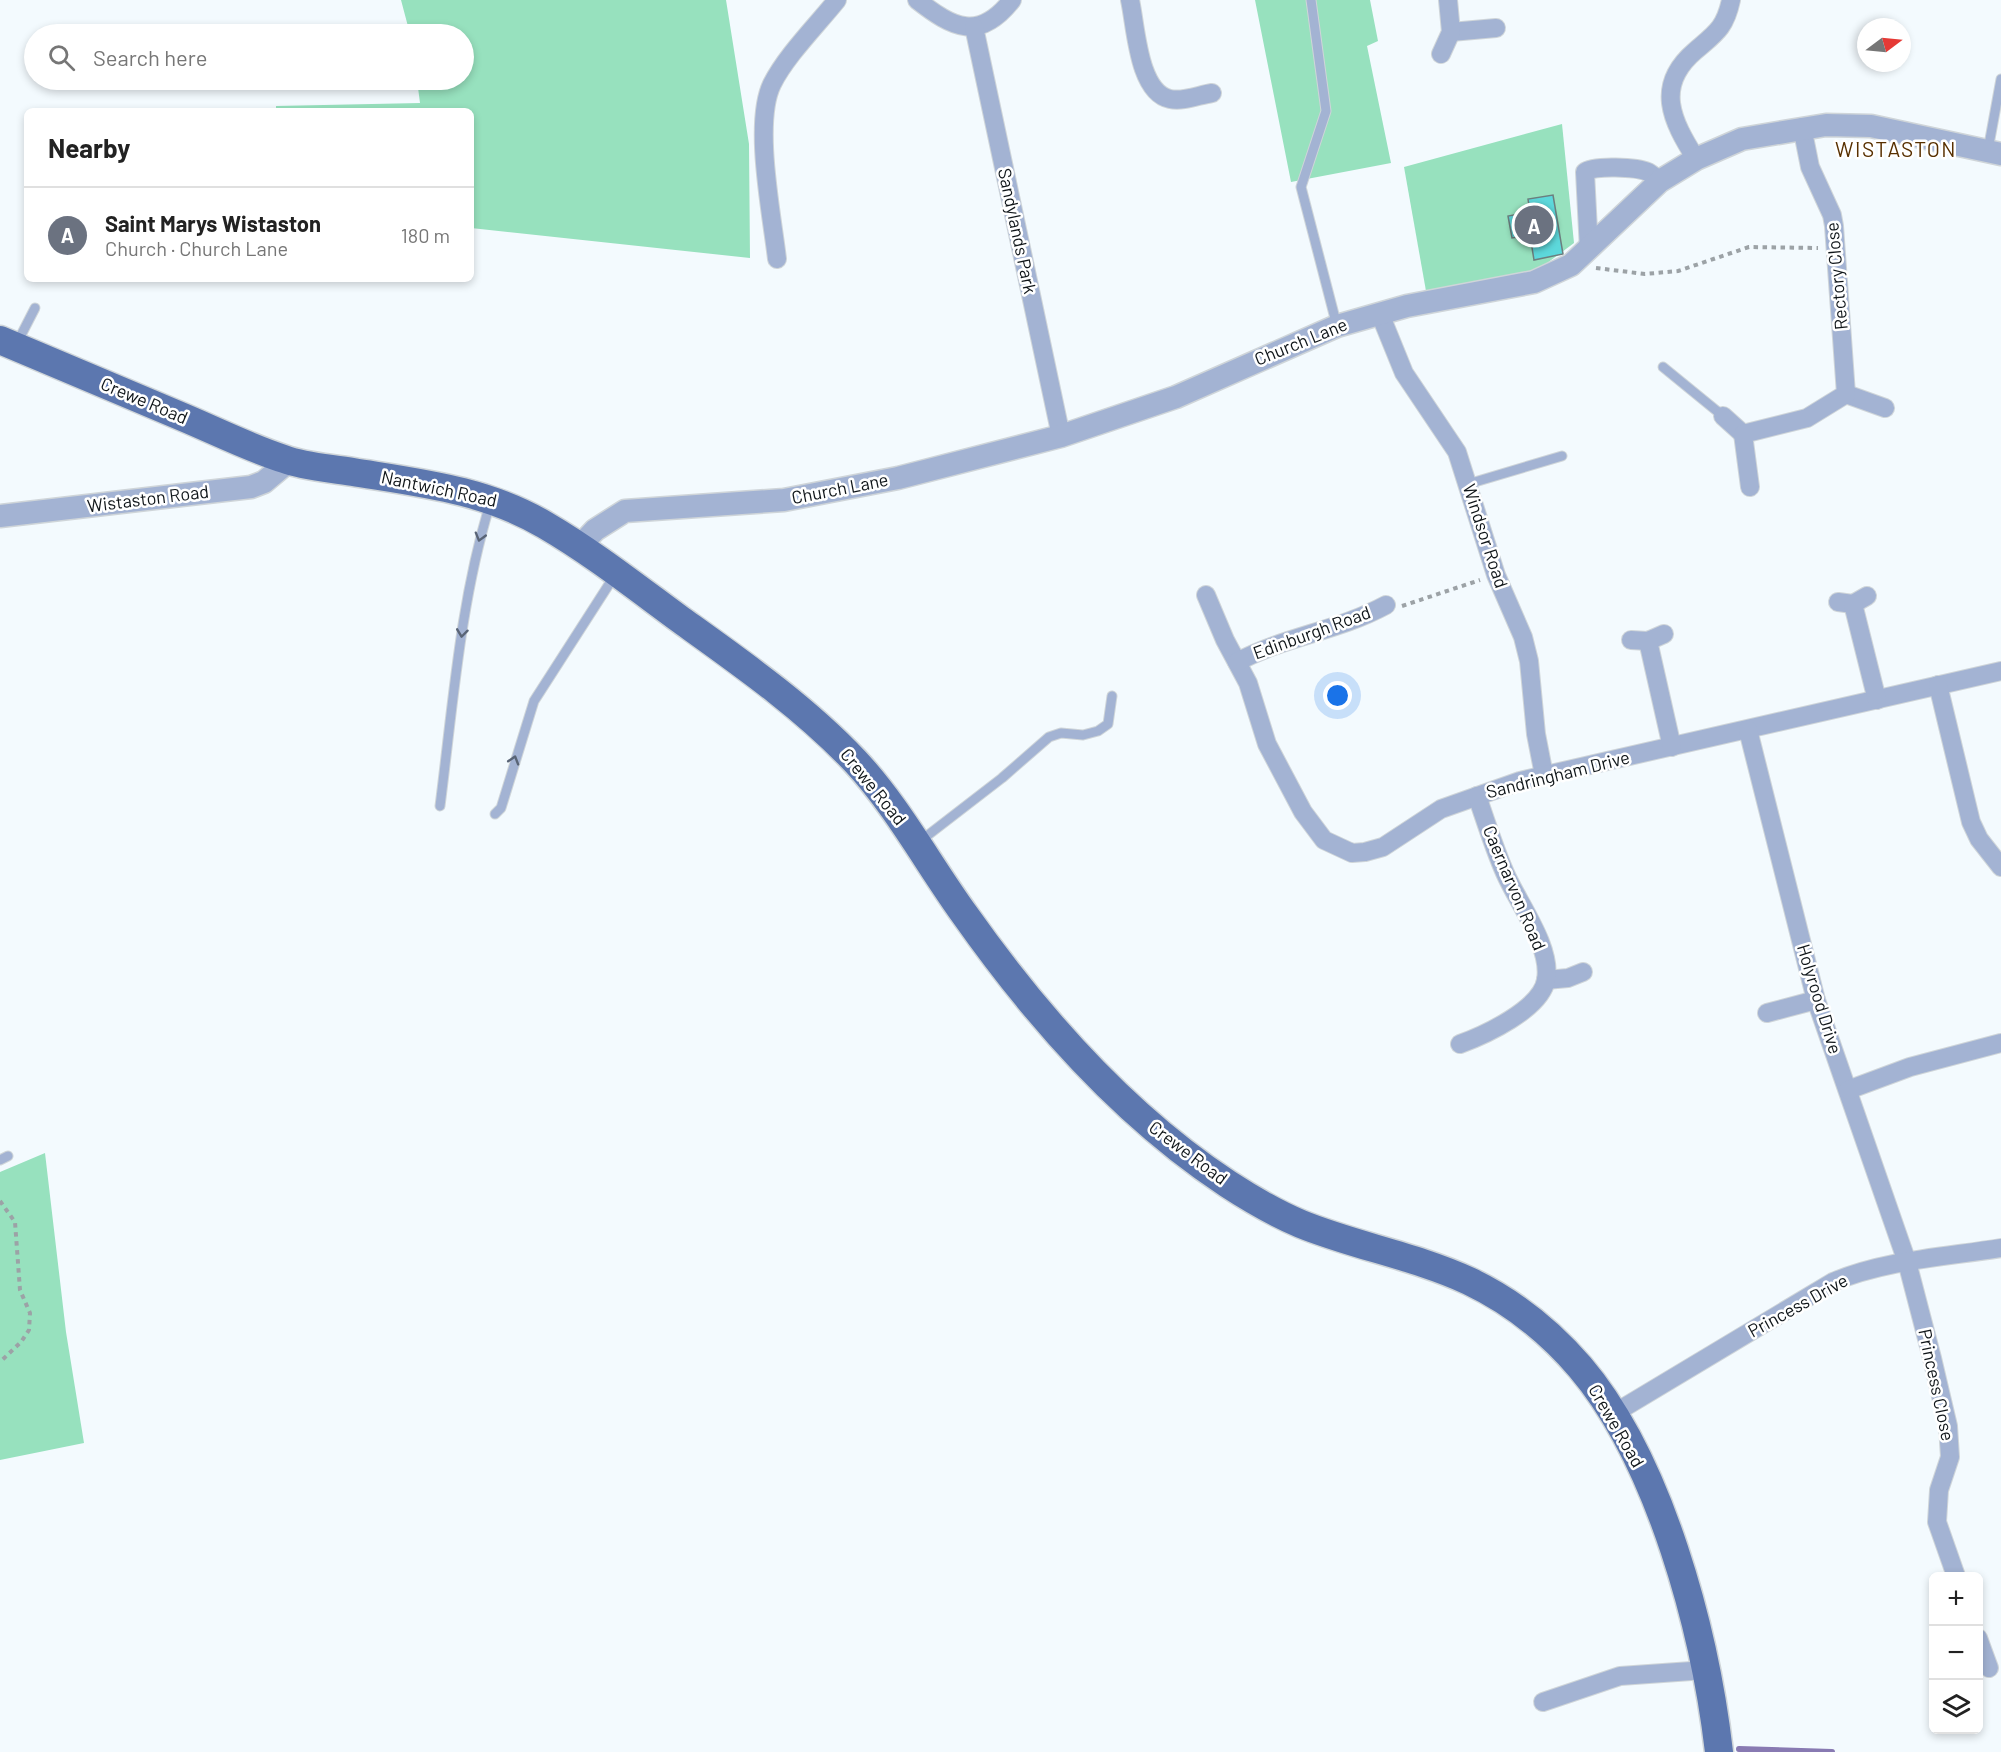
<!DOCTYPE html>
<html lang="en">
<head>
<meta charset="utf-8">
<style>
	body { margin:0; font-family:Barlow,sans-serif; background:#f6f6f6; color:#222 }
	.controls { position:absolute; right:18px; bottom:18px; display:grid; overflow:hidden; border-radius:9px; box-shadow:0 3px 9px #0003 }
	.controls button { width:54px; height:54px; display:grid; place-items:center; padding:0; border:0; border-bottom:2px solid #e0e0e0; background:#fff; color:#222; font:30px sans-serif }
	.compass { position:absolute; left:1857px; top:18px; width:54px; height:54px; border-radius:50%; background:#fff; box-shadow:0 3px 9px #0003; rotate:74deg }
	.you { position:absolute; left:1338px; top:696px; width:21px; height:21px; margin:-15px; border:4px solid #fff; border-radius:50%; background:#1a73e8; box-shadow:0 0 0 9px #1a73e833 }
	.badge { display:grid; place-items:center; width:39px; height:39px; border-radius:50%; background:#864d01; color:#fff; font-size:20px; font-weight:700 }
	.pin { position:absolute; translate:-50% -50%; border:3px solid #fff; box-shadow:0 2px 6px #0006 }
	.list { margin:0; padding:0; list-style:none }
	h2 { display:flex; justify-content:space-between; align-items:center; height:78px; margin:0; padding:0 24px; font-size:26px }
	h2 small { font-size:20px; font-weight:400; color:#767676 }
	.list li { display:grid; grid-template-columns:39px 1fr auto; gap:18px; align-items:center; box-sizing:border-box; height:96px; padding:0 24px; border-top:2px solid #e0e0e0 }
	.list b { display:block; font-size:22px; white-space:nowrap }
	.list p { margin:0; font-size:20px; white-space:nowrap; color:#767676 }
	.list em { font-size:20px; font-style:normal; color:#767676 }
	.icon { flex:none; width:33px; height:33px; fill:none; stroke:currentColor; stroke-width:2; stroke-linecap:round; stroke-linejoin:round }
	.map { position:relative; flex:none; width:2001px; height:1752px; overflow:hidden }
	.search { position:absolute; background:#fff; box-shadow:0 3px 9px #0003; left:24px; top:24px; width:450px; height:66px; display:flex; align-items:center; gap:15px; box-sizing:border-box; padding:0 21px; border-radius:33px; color:#767676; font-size:22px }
	.panel { position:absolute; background:#fff; box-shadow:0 3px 9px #0003; left:24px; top:108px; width:450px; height:174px; border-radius:9px }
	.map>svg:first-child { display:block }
	.green { fill:#97e1be }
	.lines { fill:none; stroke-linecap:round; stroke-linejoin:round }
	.stream { stroke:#887ab2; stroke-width:6 }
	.building { fill:#5dd8db; stroke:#6c7f7f; stroke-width:1.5 }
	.service-casing { stroke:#cfd5d9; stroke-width:11 }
	.minor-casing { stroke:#cfd5d9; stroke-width:20 }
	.tertiary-casing { stroke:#cfd5d9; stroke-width:25 }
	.primary-casing { stroke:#cfd5d9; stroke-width:31 }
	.path { stroke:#9ca2a6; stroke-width:4; stroke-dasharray:4.5 4.5; stroke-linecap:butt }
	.service { stroke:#a3b3d3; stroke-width:9 }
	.minor { stroke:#a3b3d3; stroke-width:18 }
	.tertiary { stroke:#a3b3d3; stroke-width:22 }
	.primary { stroke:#5c77af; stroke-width:28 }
	.oneway { stroke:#596476 }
	.labels { text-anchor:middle; stroke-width:5; stroke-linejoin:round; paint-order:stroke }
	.street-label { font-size:18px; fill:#0f1519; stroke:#fff }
	.quarter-label { font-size:21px; letter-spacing:1.5px; fill:#583000; stroke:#fff }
</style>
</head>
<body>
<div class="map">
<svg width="2001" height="1752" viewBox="0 0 2001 1752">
	<rect width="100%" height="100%" fill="#f3fafe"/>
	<g class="green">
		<path d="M 401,0 L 726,0 L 749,144 L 750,258 L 471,228 L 471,111 L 276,111 L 276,106 L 420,103 L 417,80 L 464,80 L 464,34 L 410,34 Z"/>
		<path d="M 1255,0 L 1370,0 L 1378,41 L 1367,46 L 1391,163 L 1291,182 Z"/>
		<path d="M 1562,124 L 1574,243 L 1531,275 L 1426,291 L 1404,167 Z"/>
		<path d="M 45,1153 L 66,1332 L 84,1443 L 0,1460 L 0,1172 Z"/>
	</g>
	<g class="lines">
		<path class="stream" d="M 1739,1749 L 1832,1752"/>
	</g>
	<path class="building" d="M 1553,195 L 1563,254 L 1534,260 L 1530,235 L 1512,238 L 1508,216 L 1530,212 L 1528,199 Z"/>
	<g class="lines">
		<defs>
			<g id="service">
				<path d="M 1311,0 L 1326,111 L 1301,187 L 1337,326"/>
				<path d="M 1988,150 L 2001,79"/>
				<path d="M 16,345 L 35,308"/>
				<path d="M 1663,367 L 1723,416"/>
				<path d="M 1468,484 L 1562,456"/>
				<path d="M 440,806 C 453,705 460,602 490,504"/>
				<path d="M 495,814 L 501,808 L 534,701 L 615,575"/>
				<path d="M 919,842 L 1002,778 L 1049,737 L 1061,733 L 1083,735 L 1098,731 L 1108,724 L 1112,696"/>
				<path d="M 0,1160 L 8,1156"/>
			</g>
			<g id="minor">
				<path d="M 917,0 C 953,28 979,42 1012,0"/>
				<path d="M 1130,0 C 1136,27 1138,92 1170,99 C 1183,102 1199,95 1212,93"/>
				<path d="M 974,27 L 1061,436"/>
				<path d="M 1451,32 L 1496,28"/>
				<path d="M 1441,54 L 1451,32 L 1448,0"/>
				<path d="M 1696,159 C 1672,121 1654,86 1695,51 C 1716,33 1725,28 1731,0"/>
				<path d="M 1589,250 L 1585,172 C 1593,165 1637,167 1648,172 C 1652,174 1656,178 1660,181"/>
				<path d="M 777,259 C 772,215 753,123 772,84 C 786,56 816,26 837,0"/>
				<path d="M 1380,314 L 1404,373 L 1457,452 L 1496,575 L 1523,637 L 1529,661 L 1536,734 L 1544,775"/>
				<path d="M 1846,394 L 1885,408"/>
				<path d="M 1723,416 L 1743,434"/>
				<path d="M 1750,487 L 1743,434 L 1807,418 L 1846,394 L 1834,226 L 1832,215 L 1810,167 L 1802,127"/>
				<path d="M 1206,595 L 1225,640 L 1248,683 L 1267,744 L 1303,812 L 1324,840 L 1352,853 L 1365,852 L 1383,847 L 1441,809 L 1520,781 L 2001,671"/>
				<path d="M 1838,602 L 1853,604 L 1867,596"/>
				<path d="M 1853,604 L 1877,700"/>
				<path d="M 1631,640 L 1648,641 L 1664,634"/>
				<path d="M 1648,641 L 1672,747"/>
				<path d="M 1237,662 C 1286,636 1338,631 1386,605"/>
				<path d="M 1938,685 L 1971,822 L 1979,839 L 2001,867"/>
				<path d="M 1748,730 L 1816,1000 L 1907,1262 L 1932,1358 L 1948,1426 L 1950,1457 L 1939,1490 L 1937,1522 L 1956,1576"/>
				<path d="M 1546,980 L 1568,978 L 1583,972"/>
				<path d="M 1767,1013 L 1816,1000"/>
				<path d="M 1460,1044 C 1485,1035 1541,1009 1546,980 C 1552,947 1518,903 1505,873 C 1494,848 1486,822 1477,796"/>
				<path d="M 1848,1090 L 1910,1067 L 2001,1043"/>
				<path d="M 1613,1414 L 1833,1282 C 1885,1260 1945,1257 2001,1248"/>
				<path d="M 1978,1638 L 1989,1668"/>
				<path d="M 1543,1702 L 1620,1676 L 1706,1670"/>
			</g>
			<g id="tertiary">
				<path d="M 0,516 L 251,487 L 264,482 L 289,461"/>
				<path d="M 580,546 L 595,530 L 625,511 L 784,500 L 898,478 L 1061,436 L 1176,397 L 1337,326 L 1407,306 L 1534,282 L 1571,265 L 1660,181 L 1696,159 L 1742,139 L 1826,125 L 1871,126 L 2001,154"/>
			</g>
			<path id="primary" d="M 0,340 C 62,366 124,392 185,418 C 218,432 250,448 284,459 C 305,467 331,468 353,472 C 421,483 486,490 545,525 C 593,553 636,587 681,620 C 741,663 804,707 855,761 C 898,807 928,864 965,915 C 1037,1017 1123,1115 1228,1184 C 1251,1199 1275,1213 1301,1224 C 1355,1246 1415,1256 1469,1281 C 1511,1301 1549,1331 1580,1367 C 1660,1461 1705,1631 1719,1752"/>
		</defs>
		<use href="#service" class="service-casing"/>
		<use href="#minor" class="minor-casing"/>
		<use href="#tertiary" class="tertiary-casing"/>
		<use href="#primary" class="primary-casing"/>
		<g class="path">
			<path d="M 1596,268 L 1645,274 L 1678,271 L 1749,247 L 1818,248"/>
			<path d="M 1402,606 L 1480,580"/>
			<path d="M 0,1201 L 15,1222 L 20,1290 L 30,1313 L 29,1330 L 21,1342 L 0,1362"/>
		</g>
		<use href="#service" class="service"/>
		<use href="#minor" class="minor"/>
		<use href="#tertiary" class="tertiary"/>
		<use href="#primary" class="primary"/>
	</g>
	<defs><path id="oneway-chevron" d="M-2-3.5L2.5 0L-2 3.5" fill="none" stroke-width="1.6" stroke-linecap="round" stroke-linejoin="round" transform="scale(1.5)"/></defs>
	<g class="oneway">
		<use href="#oneway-chevron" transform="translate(480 537) rotate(106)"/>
		<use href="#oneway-chevron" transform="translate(462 633) rotate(97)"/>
		<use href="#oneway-chevron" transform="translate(514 760) rotate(-73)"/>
	</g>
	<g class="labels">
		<g class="street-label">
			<text transform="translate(1017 231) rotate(78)" y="6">Sandylands Park</text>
			<text transform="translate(1837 276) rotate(-95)" y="6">Rectory Close</text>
			<text transform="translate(1301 342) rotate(-22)" y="6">Church Lane</text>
			<text transform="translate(144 401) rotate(23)" y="6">Crewe Road</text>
			<text transform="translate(439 489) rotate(12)" y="6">Nantwich Road</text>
			<text transform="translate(840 489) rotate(-11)" y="6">Church Lane</text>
			<text transform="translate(148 499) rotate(-7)" y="6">Wistaston Road</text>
			<text transform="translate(1485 536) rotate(72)" y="6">Windsor Road</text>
			<text transform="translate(1312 633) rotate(-20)" y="6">Edinburgh Road</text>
			<text transform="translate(1558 775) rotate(-14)" y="6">Sandringham Drive</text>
			<text transform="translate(873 787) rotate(51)" y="6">Crewe Road</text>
			<text transform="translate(1514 888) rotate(67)" y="6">Caernarvon Road</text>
			<text transform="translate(1819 999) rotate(73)" y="6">Holyrood Drive</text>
			<text transform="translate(1188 1153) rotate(37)" y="6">Crewe Road</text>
			<text transform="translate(1798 1306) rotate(-29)" y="6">Princess Drive</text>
			<text transform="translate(1936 1385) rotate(78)" y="6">Princess Close</text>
			<text transform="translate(1616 1426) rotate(60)" y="6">Crewe Road</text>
		</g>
		<g class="quarter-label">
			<text x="1896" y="157">WISTASTON</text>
		</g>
	</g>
</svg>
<div class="controls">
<button>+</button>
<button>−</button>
<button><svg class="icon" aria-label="layers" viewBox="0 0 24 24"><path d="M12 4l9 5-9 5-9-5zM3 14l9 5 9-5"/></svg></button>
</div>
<svg class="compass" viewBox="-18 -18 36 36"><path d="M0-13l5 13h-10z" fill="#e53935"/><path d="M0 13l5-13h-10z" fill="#767676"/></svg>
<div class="you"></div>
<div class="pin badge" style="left:1534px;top:225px;background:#6b7280">A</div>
<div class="search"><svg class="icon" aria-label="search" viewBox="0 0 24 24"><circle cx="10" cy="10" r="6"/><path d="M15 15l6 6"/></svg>Search here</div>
<section class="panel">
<h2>Nearby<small></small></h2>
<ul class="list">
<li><span class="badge" style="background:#6b7280">A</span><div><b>Saint Marys Wistaston</b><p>Church · Church Lane</p></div><em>180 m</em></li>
</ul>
</section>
</div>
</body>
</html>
